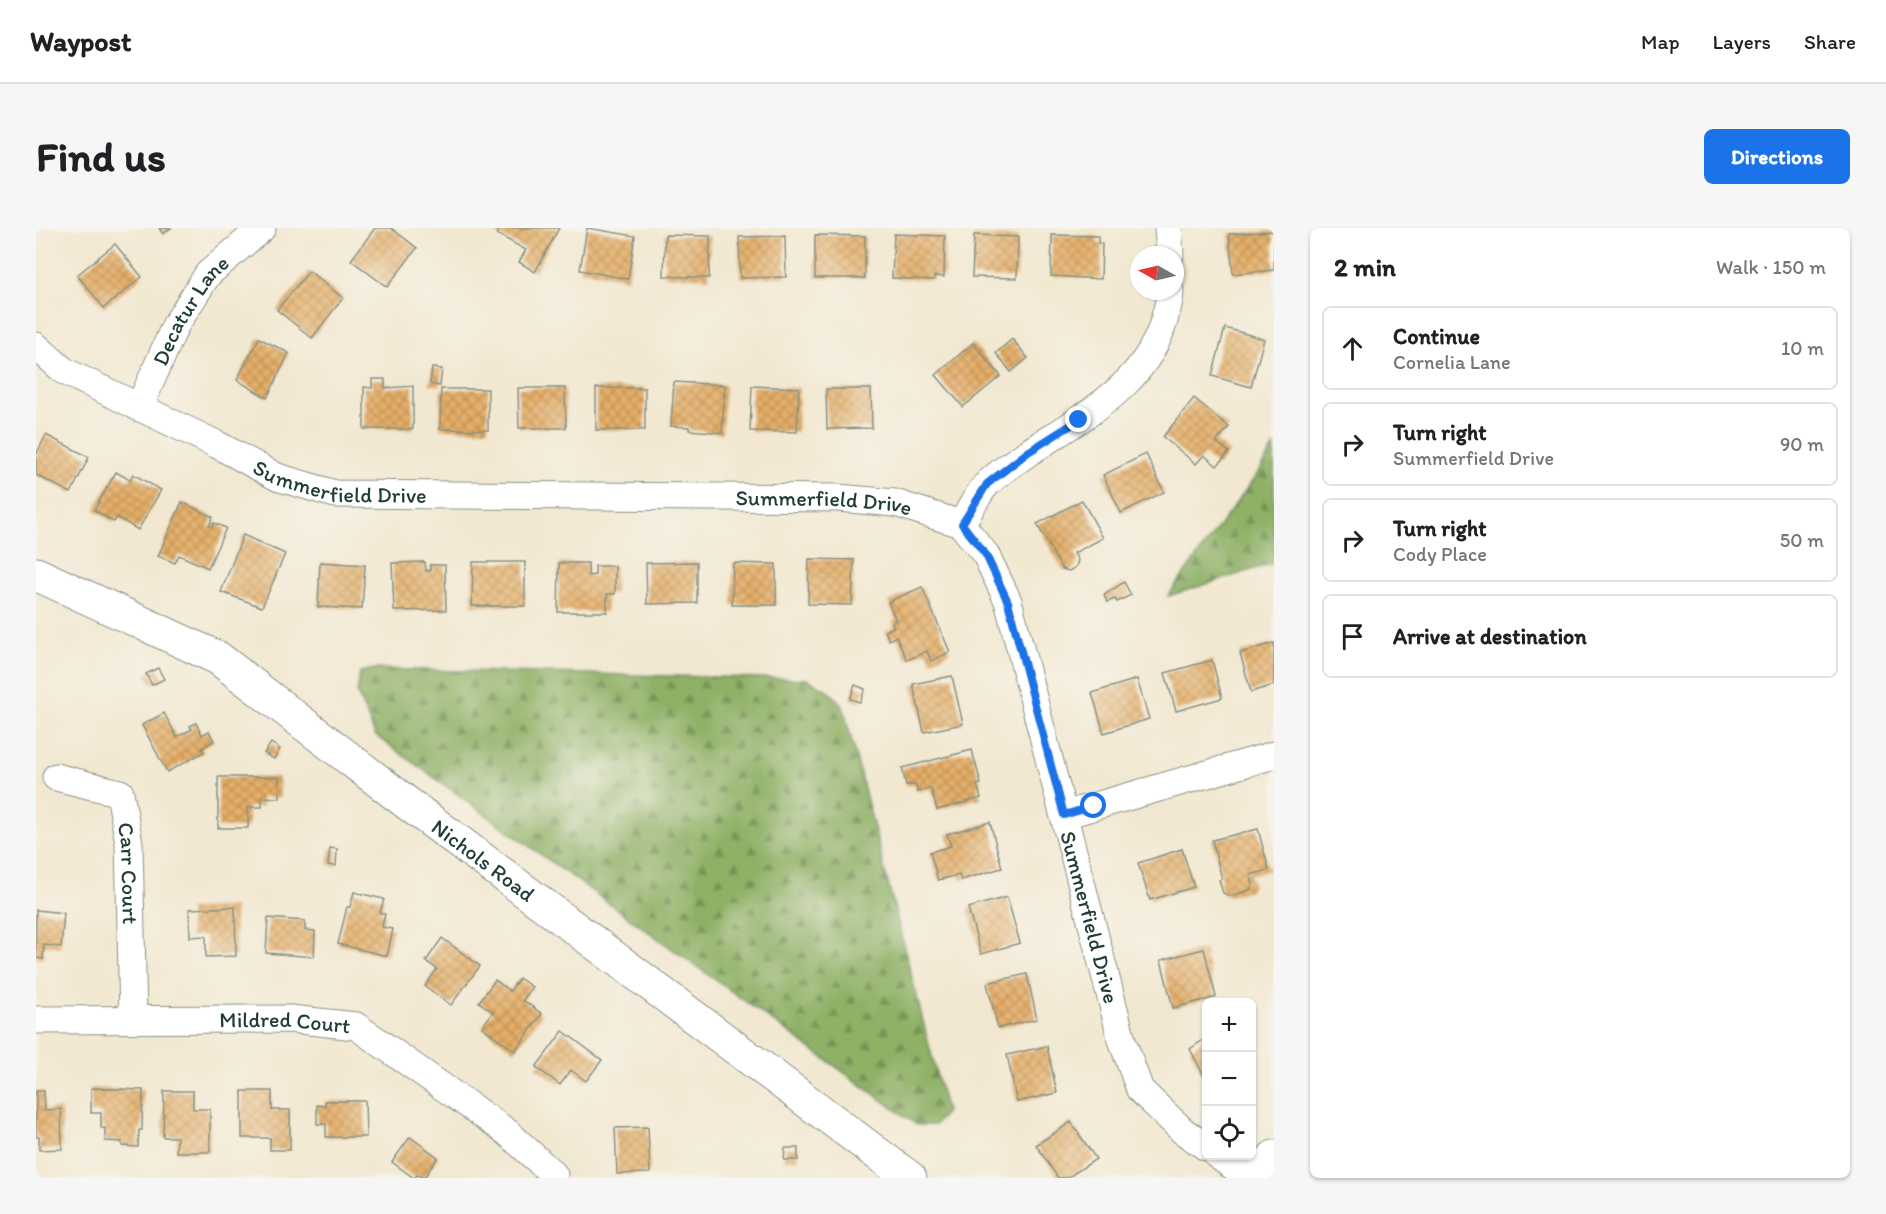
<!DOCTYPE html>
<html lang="en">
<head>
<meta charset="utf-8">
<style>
	body { margin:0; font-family:Itim,sans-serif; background:#f6f6f6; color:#202124 }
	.controls { position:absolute; right:18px; bottom:18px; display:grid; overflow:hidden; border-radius:9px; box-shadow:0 2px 4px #0004 }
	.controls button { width:54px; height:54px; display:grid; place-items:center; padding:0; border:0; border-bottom:2px solid #e0e0e0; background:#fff; color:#202124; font:30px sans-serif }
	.compass { position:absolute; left:1094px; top:18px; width:54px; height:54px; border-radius:50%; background:#fff; box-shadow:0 2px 4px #0004; rotate:278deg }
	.stop { position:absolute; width:18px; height:18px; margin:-14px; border:4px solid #1a73e8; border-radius:50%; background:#fff }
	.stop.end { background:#1a73e8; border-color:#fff; box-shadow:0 2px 6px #0008 }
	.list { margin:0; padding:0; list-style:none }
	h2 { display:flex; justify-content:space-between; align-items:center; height:78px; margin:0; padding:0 24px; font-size:26px }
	h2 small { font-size:20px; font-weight:400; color:#757577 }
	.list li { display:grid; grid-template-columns:39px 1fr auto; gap:18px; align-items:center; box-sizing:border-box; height:84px; margin:0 12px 12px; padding:0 12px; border:2px solid #e0e0e0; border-radius:9px }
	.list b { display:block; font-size:22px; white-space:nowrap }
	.list p { margin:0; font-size:20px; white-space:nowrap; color:#757577 }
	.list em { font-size:20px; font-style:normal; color:#757577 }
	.icon { flex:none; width:33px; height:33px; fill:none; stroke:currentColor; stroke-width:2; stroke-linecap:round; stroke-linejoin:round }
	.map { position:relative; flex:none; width:1238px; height:950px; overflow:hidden; border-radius:9px }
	header { display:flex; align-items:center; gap:36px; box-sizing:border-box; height:84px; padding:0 30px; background:#fff; border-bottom:2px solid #e0e0e0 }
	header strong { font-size:28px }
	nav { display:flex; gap:33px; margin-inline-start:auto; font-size:21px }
	.intro { display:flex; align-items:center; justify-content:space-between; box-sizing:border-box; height:144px; padding:0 36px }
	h1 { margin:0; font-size:42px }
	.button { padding:15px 27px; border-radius:9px; background:#1a73e8; color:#fff; font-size:21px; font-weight:700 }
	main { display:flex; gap:36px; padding:0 36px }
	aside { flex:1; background:#fff; border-radius:9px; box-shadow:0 2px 4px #0004 }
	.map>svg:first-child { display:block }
	.forest { fill:url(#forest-firs); stroke:#56774d; stroke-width:1.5 }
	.building { fill:url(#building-cross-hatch) }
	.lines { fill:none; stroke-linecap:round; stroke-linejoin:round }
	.minor-casing { stroke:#889282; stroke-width:29 }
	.tertiary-casing { stroke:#889282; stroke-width:35 }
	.minor { stroke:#fff; stroke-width:27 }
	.tertiary { stroke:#fff; stroke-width:33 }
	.route { stroke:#1a73e8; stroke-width:8 }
	.labels { text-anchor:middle; stroke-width:4.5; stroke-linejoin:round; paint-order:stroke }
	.street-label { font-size:22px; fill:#1f3d34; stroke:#f7f3e8 }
</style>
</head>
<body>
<header>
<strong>Waypost</strong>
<nav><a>Map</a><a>Layers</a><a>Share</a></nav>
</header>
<div class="intro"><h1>Find us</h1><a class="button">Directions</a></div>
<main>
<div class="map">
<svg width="1238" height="950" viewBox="0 0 1238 950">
	<defs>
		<pattern id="forest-firs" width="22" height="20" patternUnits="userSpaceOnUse" patternTransform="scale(1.5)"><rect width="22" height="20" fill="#8eb166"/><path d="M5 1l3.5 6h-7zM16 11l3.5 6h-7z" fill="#739155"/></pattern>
		<pattern id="building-cross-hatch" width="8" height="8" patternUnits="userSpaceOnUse" patternTransform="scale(1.5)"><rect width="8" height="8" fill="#e6af68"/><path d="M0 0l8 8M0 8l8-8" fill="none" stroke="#ba9056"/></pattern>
	</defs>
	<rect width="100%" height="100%" fill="#f7f3e8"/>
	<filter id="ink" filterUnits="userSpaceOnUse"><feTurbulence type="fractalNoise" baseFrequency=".0167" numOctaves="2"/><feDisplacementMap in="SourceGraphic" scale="12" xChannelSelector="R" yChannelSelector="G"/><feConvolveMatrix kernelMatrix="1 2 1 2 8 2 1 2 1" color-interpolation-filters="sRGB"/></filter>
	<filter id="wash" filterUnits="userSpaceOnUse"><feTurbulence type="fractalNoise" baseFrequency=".008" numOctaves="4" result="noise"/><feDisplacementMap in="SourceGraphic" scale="24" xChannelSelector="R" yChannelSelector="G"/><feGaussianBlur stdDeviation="1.35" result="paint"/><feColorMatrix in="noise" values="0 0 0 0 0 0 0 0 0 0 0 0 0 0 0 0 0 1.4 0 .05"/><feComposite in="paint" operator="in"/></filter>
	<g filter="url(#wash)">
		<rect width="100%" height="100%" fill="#f2e8d1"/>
		<g class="forest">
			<path d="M 1238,218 L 1238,335 L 1132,368 L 1220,248 Z"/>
			<path d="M 338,441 L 771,451 L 792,462 L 807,478 L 910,884 L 899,897 L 881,897 L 339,507 L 321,465 L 324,444 Z"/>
		</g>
		<g id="blocks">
			<g class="building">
				<path d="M 123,0 L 135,0 L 127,6 Z"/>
				<path d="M 339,0 L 355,0 L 381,20 L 351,59 L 315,32 Z"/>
				<path d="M 464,0 L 523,0 L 499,44 L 483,34 L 490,22 L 461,6 Z"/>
				<path d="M 551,0 L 599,8 L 592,51 L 544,42 Z"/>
				<path d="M 1238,3 L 1238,42 L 1197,46 L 1193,6 Z"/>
				<path d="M 858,6 L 909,8 L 908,49 L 898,48 L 898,52 L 856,50 Z"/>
				<path d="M 629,7 L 674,8 L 673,50 L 628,48 Z"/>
				<path d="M 779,7 L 829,8 L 829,50 L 779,50 Z"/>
				<path d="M 938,7 L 982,9 L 981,50 L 936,49 Z"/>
				<path d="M 1016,7 L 1062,8 L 1062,15 L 1066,16 L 1065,51 L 1015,48 Z"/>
				<path d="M 749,8 L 750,49 L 704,50 L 703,9 Z"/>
				<path d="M 79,16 L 106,49 L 68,80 L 41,47 Z"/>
				<path d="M 273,43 L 307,70 L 276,110 L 241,82 Z"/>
				<path d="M 1189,100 L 1228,111 L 1215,159 L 1176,148 Z"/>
				<path d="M 223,110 L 253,125 L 231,170 L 201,152 Z"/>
				<path d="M 976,111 L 992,130 L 975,144 L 960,125 Z"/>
				<path d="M 937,115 L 965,148 L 927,179 L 900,147 Z"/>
				<path d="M 396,140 L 406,141 L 404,158 L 394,156 Z"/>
				<path d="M 336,151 L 349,151 L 349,160 L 377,158 L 377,201 L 328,201 L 328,159 L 336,160 Z"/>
				<path d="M 638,154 L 689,157 L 686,205 L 653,202 L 653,199 L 635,198 Z"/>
				<path d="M 716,158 L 763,160 L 761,204 L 714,203 Z"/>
				<path d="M 482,160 L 529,160 L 530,200 L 483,200 Z"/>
				<rect x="560" y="160" width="49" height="42"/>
				<path d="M 405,161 L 452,161 L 452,202 L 404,201 Z"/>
				<path d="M 790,161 L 835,161 L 836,200 L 791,201 Z"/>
				<path d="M 1158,170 L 1193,199 L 1180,214 L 1193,224 L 1181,238 L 1168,227 L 1160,236 L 1127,209 Z"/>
				<path d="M 10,207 L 53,229 L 35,265 L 0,247 L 0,227 Z"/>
				<path d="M 1110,226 L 1128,264 L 1085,285 L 1067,247 Z"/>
				<path d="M 80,244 L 94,252 L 97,246 L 125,262 L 102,302 L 81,289 L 78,294 L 58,282 Z"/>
				<path d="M 1046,272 L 1067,310 L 1038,325 L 1042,332 L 1040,339 L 1033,343 L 1026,341 L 1001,296 Z"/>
				<path d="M 146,274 L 177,289 L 173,298 L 176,299 L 178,295 L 190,300 L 172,340 L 143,327 L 139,335 L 122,328 Z"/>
				<path d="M 207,307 L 249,326 L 226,379 L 185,364 Z"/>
				<path d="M 773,331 L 818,332 L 816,377 L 772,376 Z"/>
				<path d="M 284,334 L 329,337 L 326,381 L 282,379 Z"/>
				<path d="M 389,334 L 390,343 L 394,343 L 394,337 L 409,337 L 410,382 L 358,383 L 356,335 Z"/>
				<path d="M 437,334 L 489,334 L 489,378 L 436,378 Z"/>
				<path d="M 661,334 L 661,375 L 611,376 L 610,335 Z"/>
				<path d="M 523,335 L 552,335 L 552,348 L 559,347 L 559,338 L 579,338 L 579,366 L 571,366 L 571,384 L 522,384 Z"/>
				<path d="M 697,335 L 740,336 L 740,377 L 696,377 Z"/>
				<path d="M 1088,354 L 1095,367 L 1081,374 L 1079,371 L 1071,374 L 1068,367 Z"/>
				<path d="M 886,359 L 914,424 L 895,433 L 891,423 L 871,432 L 860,408 L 853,412 L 849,403 L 858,399 L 856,394 L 860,392 L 852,374 Z"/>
				<path d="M 1238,415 L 1238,457 L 1215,464 L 1204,425 Z"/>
				<path d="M 1176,432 L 1186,470 L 1140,483 L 1129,445 Z"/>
				<path d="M 122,440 L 128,451 L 116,457 L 110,446 Z"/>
				<path d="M 916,448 L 927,496 L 888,504 L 877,456 Z"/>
				<path d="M 1101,451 L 1113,491 L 1068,505 L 1056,465 Z"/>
				<path d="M 819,457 L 829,461 L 824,474 L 814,471 Z"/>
				<path d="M 128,485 L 141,509 L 156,501 L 154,498 L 160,495 L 166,507 L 173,503 L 178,513 L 166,520 L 168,524 L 131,544 L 106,497 Z"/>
				<path d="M 235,515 L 244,521 L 238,531 L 228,525 Z"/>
				<path d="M 936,522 L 945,556 L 941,557 L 945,570 L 901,582 L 895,560 L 881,564 L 880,557 L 870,557 L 866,540 Z"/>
				<path d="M 182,549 L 243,549 L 244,570 L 226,569 L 226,579 L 212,579 L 212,600 L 182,600 Z"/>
				<path d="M 954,594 L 966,640 L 925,652 L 923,647 L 902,652 L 894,624 L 915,618 L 911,606 Z"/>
				<path d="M 1222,601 L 1233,642 L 1214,647 L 1217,657 L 1214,662 L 1194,668 L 1187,665 L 1183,652 L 1186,651 L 1176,612 Z"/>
				<path d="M 294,620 L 301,621 L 300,638 L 292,637 Z"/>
				<path d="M 1146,621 L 1158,659 L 1114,672 L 1102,635 Z"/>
				<path d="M 318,664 L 348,671 L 344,685 L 349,686 L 346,699 L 357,701 L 351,728 L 302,716 L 311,679 L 314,679 Z"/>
				<path d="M 971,669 L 984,715 L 945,726 L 932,680 Z"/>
				<path d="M 199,679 L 200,728 L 170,729 L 170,708 L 154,709 L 153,681 Z"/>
				<path d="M 0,682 L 28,685 L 25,719 L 8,717 L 7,731 L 0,730 Z"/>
				<path d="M 232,690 L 269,693 L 269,702 L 279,703 L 278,729 L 230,725 Z"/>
				<path d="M 406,710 L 444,738 L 415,777 L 389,758 L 401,741 L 390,733 Z"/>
				<path d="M 1168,721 L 1180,769 L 1137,780 L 1125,732 Z"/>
				<path d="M 991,746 L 1001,791 L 962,800 L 951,755 Z"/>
				<path d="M 483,750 L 496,759 L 487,772 L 506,786 L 479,823 L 446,799 L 457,784 L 443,774 L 459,752 L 474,763 Z"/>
				<path d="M 527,803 L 566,832 L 550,853 L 535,842 L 524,857 L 500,839 Z"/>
				<path d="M 1170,810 L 1170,846 L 1168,848 L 1154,821 Z"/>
				<path d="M 1011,818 L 1021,865 L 981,874 L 971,827 Z"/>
				<path d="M 55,860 L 107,862 L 106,902 L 103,902 L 102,919 L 86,918 L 86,914 L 69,913 L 69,900 L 65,900 L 65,885 L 55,885 Z"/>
				<path d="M 0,863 L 8,863 L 9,882 L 25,881 L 26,921 L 3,922 L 3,909 L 0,909 Z"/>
				<path d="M 128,863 L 157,863 L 157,881 L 174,881 L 174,924 L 140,924 L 141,909 L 127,909 Z"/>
				<path d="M 206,863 L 236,863 L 236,882 L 254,882 L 254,922 L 234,922 L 234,910 L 206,910 Z"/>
				<path d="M 289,873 L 329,873 L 330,909 L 290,909 L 290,896 L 281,896 L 281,877 L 289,878 Z"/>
				<path d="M 1035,894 L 1060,931 L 1031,950 L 1022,950 L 1000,917 Z"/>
				<path d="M 612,899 L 614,945 L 581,946 L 579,900 Z"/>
				<path d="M 374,909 L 402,929 L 388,950 L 381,947 L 378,950 L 356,934 Z"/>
				<path d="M 749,920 L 762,920 L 762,932 L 748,932 Z"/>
			</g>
		</g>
	</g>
	<g filter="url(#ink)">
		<use href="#blocks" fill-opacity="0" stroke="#889282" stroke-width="1.5"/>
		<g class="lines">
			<defs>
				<g id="minor">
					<path d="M 1132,0 L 1134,27"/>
					<path id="s1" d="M 0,118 L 28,143 L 182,217 L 241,249 L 299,266 L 802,270 L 859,275 L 925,296 L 950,327 L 972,373 L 1086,812 L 1104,862 L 1147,903 L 1170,919"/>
					<path id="s2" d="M 103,180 L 139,98 L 172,46 L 226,0"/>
					<path d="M 925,296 C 934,283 942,264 953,254 C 1014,200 1110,173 1130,85 C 1132,78 1134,71 1134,63"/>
					<path id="s3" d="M 20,549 L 84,565 L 93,615 L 97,791"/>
					<path d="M 1028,587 L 1238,527"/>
					<path id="s4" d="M 0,792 L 254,791 L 320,798 L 471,904 L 518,947 L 518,950"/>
					<path d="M 1182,928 L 1214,950"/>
				</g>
				<g id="tertiary">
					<path id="s5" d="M 0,346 L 182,430 L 371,575 L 874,950"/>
					<path d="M 1220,950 L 1238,929"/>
				</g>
			</defs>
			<use href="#minor" class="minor-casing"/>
			<use href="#tertiary" class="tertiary-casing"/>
			<use href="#minor" class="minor"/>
			<use href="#tertiary" class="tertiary"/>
		</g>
	</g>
	<g class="lines" filter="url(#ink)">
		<path class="route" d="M 1043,192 L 992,224 L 951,256 L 926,296 L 950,327 L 972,374 L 1028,587 L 1058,578"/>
	</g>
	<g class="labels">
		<g class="street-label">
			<text dy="8" stroke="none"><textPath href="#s2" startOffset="111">Decatur Lane</textPath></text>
			<text dy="8" stroke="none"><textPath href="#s1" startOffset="339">Summerfield Drive</textPath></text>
			<text dy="8" stroke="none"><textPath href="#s1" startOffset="825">Summerfield Drive</textPath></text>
			<text dy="8" stroke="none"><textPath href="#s5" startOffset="534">Nichols Road</textPath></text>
			<text dy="8" stroke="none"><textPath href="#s3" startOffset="147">Carr Court</textPath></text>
			<text dy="8" stroke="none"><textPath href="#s1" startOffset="1383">Summerfield Drive</textPath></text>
			<text dy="8" stroke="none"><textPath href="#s4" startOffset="249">Mildred Court</textPath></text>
		</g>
	</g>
</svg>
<div class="controls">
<button>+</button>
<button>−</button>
<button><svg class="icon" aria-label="locate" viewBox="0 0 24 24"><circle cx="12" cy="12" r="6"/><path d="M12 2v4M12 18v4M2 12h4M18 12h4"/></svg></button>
</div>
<svg class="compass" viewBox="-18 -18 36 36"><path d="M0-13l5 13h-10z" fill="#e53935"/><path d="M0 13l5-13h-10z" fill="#757577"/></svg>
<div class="stop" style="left:1058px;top:578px"></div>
<div class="stop end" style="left:1043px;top:192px"></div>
</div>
<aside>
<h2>2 min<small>Walk · 150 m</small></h2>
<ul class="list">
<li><svg class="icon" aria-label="ahead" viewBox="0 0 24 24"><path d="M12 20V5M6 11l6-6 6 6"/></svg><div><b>Continue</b><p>Cornelia Lane</p></div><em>10 m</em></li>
<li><svg class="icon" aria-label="right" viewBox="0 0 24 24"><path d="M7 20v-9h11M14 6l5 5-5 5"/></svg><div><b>Turn right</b><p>Summerfield Drive</p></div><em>90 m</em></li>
<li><svg class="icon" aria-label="right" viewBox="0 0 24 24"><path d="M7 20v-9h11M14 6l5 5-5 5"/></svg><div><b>Turn right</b><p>Cody Place</p></div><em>50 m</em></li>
<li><svg class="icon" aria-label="arrive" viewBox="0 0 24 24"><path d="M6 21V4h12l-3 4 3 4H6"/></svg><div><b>Arrive at destination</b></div></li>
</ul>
</aside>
</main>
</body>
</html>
